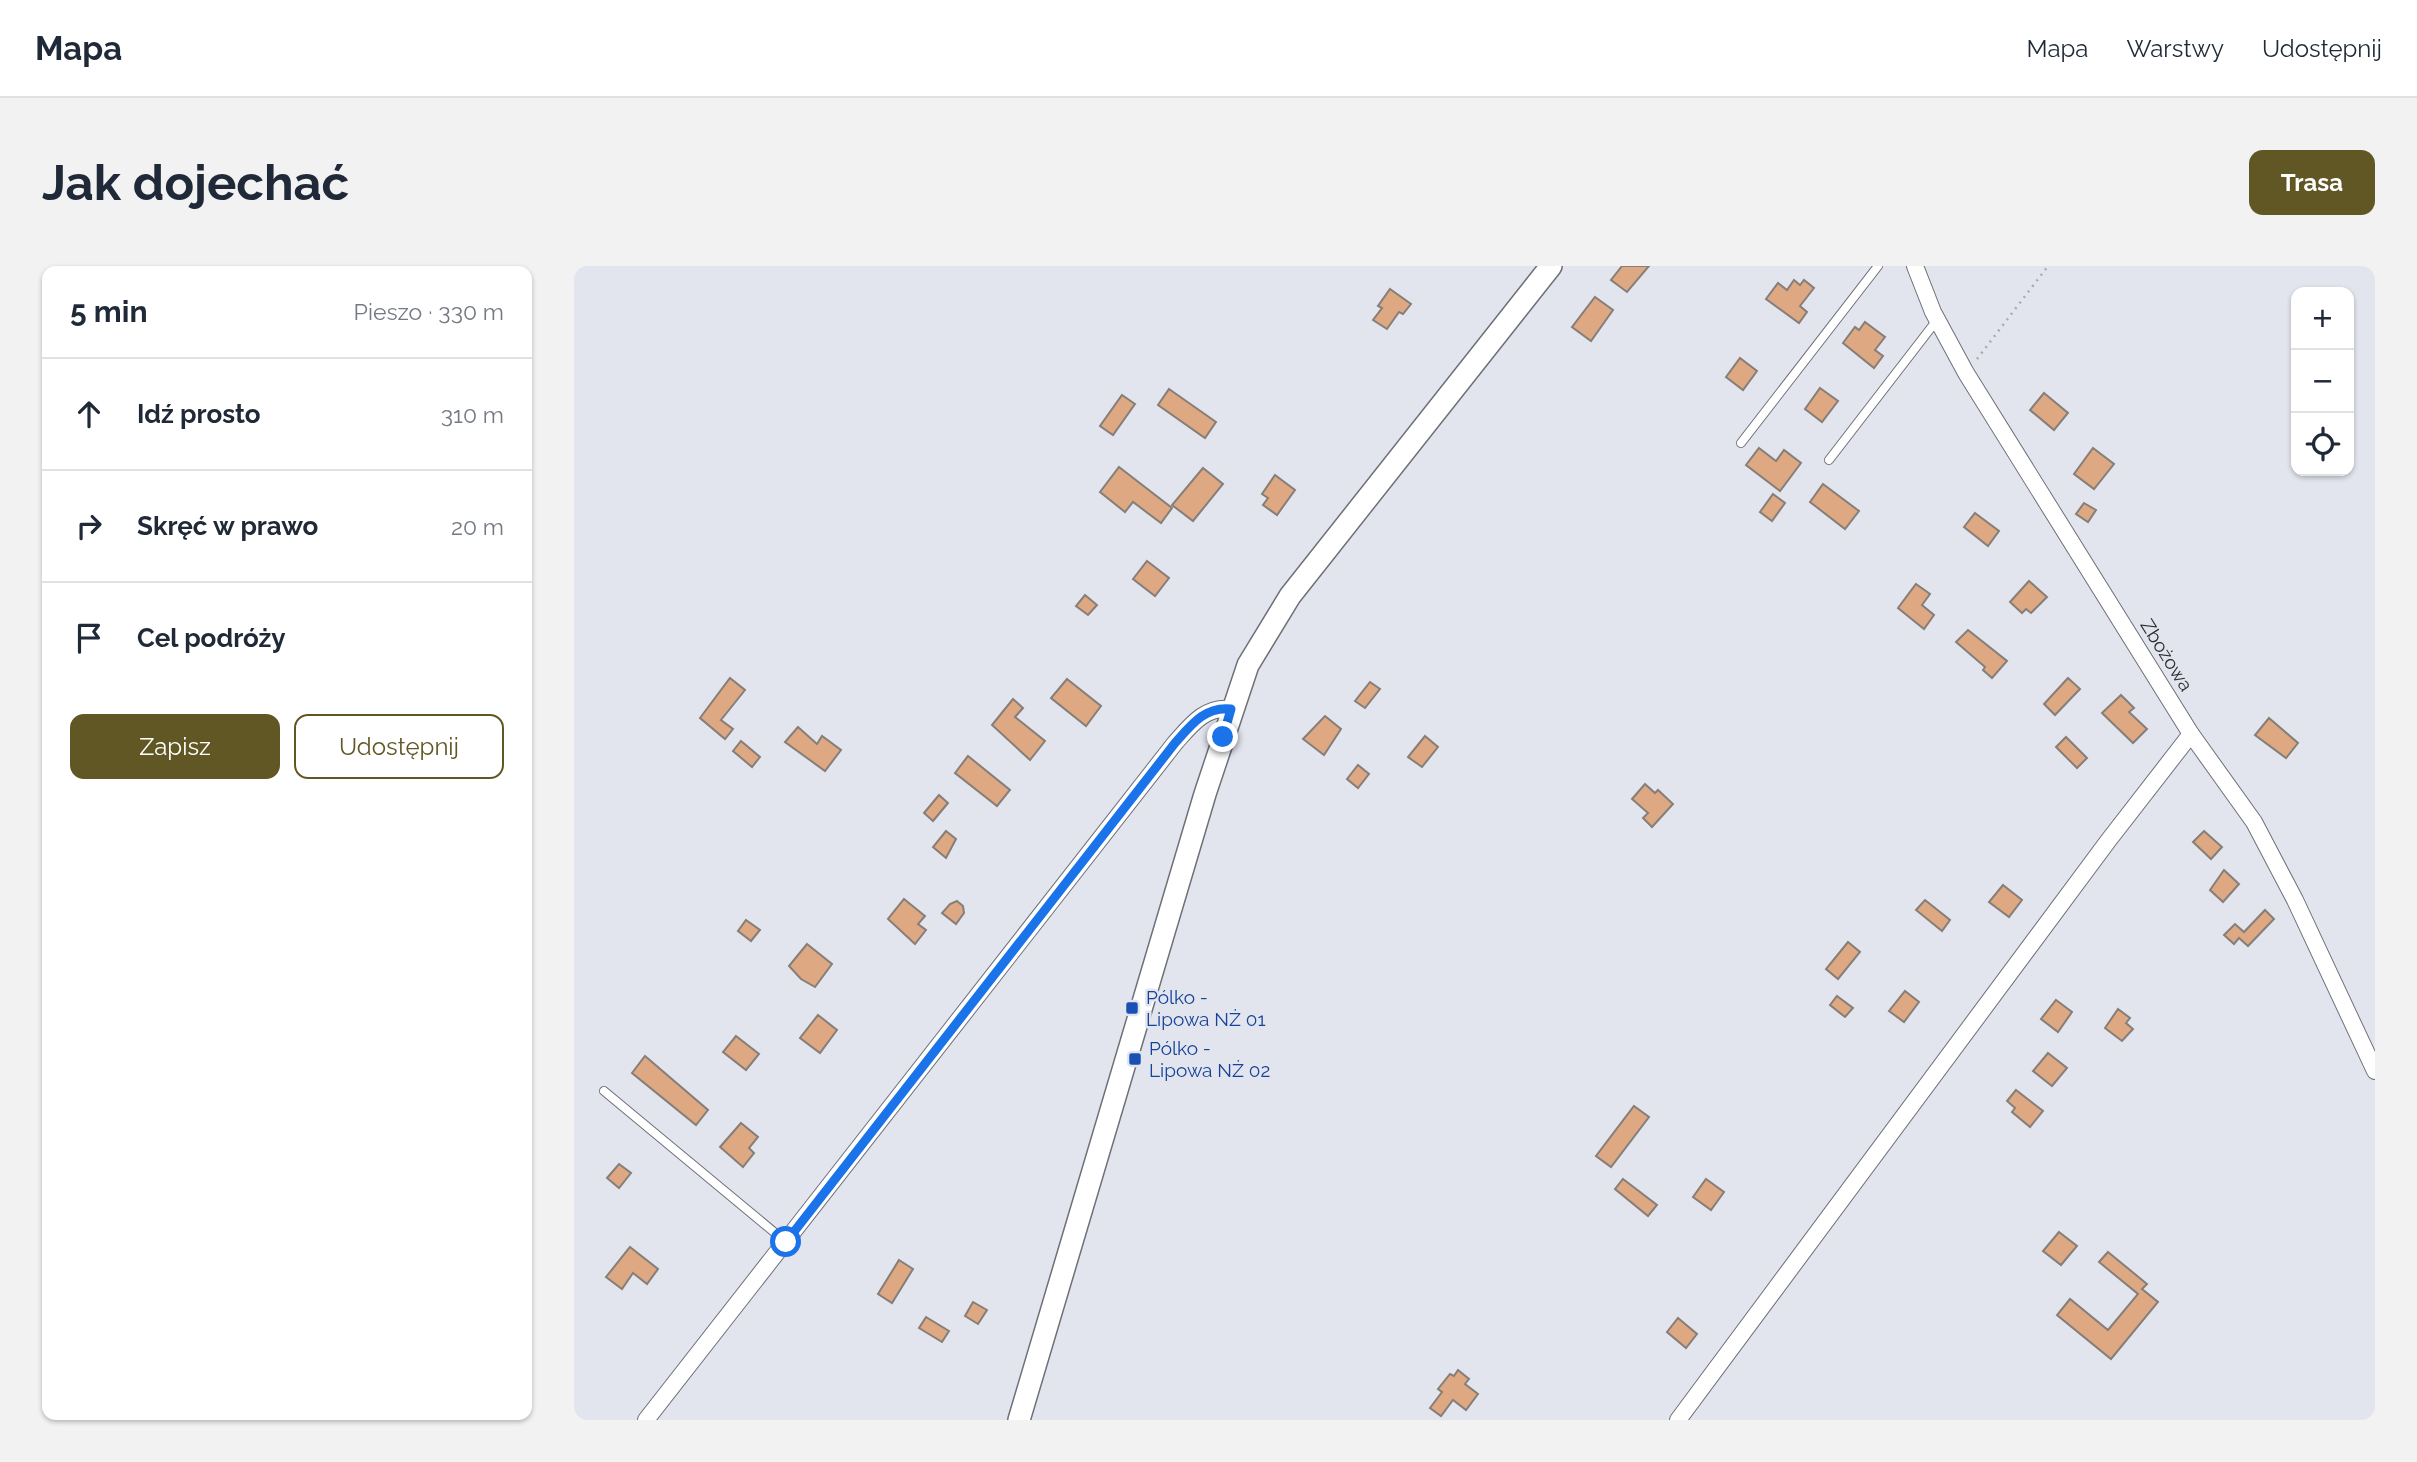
<!DOCTYPE html>
<html lang="pl">
<head>
<meta charset="utf-8">
<style>
	body { margin:0; font-family:Raleway,sans-serif; background:#f2f2f3; color:#1f2937 }
	.controls { position:absolute; right:21px; top:21px; display:grid; overflow:hidden; border-radius:14px; box-shadow:0 2px 5px #0004 }
	.controls button { width:63px; height:63px; display:grid; place-items:center; padding:0; border:0; border-bottom:2px solid #e0e1e3; background:#fff; color:#1f2937; font:35px sans-serif }
	.stop { position:absolute; width:21px; height:21px; margin:-16px; border:5px solid #1a73e8; border-radius:50%; background:#fff }
	.stop.end { background:#1a73e8; border-color:#fff; box-shadow:0 2px 7px #0008 }
	.list { margin:0; padding:0; list-style:none }
	h2 { display:flex; justify-content:space-between; align-items:center; height:91px; margin:0; padding:0 28px; font-size:30px }
	h2 small { font-size:23px; font-weight:400; color:#747a83 }
	.list li { display:grid; grid-template-columns:46px 1fr auto; gap:21px; align-items:center; box-sizing:border-box; height:112px; padding:0 28px; border-top:2px solid #e0e1e3 }
	.list b { display:block; font-size:26px; white-space:nowrap }
	.list em { font-size:23px; font-style:normal; color:#747a83 }
	.actions { display:flex; gap:14px; padding:21px 28px }
	.actions a { flex:1; padding:16px 0; border:2px solid #615724; border-radius:14px; text-align:center; font-size:24px; color:#615724 }
	.actions .main { background:#615724; color:#fff }
	.icon { flex:none; width:38px; height:38px; fill:none; stroke:currentColor; stroke-width:2; stroke-linecap:round; stroke-linejoin:round }
	.map { position:relative; flex:none; width:1801px; height:1154px; overflow:hidden; border-radius:14px }
	header { display:flex; align-items:center; gap:42px; box-sizing:border-box; height:98px; padding:0 35px; background:#fff; border-bottom:2px solid #e0e1e3 }
	header strong { font-size:33px }
	nav { display:flex; gap:38px; margin-inline-start:auto; font-size:24px }
	.intro { display:flex; align-items:center; justify-content:space-between; box-sizing:border-box; height:168px; padding:0 42px }
	h1 { margin:0; font-size:49px }
	.button { padding:18px 32px; border-radius:14px; background:#615724; color:#fff; font-size:24px; font-weight:700 }
	main { display:flex; gap:42px; padding:0 42px }
	aside { flex:1; background:#fff; border-radius:14px; box-shadow:0 2px 5px #0004 }
	.map>svg:first-child { display:block }
	.building { fill:#dea882; stroke:#867e78; stroke-width:2 }
	.lines { fill:none; stroke-linecap:round; stroke-linejoin:round }
	.lane-casing { stroke:#6e7078; stroke-width:10 }
	.street-casing { stroke:#6e7078; stroke-width:18 }
	.secondary-casing { stroke:#6e7078; stroke-width:24 }
	.path { stroke:#a8aab1; stroke-width:2.5; stroke-dasharray:2 5; stroke-linecap:butt }
	.lane { stroke:#fff; stroke-width:8 }
	.street { stroke:#fff; stroke-width:16 }
	.secondary { stroke:#fff; stroke-width:21 }
	.route { stroke:#1a73e8; stroke-width:9 }
	.transit-dot { fill:#1a4fb4; stroke:#e3e5ee; stroke-width:2.5 }
	.labels { text-anchor:middle; stroke-width:5; stroke-linejoin:round; paint-order:stroke }
	.street-label { font-size:19px; fill:#2c2d31; stroke:#e3e5ee }
	.transit-label { font-size:19px; fill:#164399; stroke:#e3e5ee; text-anchor:start }
</style>
</head>
<body>
<header>
<strong>Mapa</strong>
<nav><a>Mapa</a><a>Warstwy</a><a>Udostępnij</a></nav>
</header>
<div class="intro"><h1>Jak dojechać</h1><a class="button">Trasa</a></div>
<main>
<aside>
<h2>5 min<small>Pieszo · 330 m</small></h2>
<ul class="list">
<li><svg class="icon" aria-label="ahead" viewBox="0 0 24 24"><path d="M12 20V5M6 11l6-6 6 6"/></svg><div><b>Idź prosto</b></div><em>310 m</em></li>
<li><svg class="icon" aria-label="right" viewBox="0 0 24 24"><path d="M7 20v-9h11M14 6l5 5-5 5"/></svg><div><b>Skręć w prawo</b></div><em>20 m</em></li>
<li><svg class="icon" aria-label="arrive" viewBox="0 0 24 24"><path d="M6 21V4h12l-3 4 3 4H6"/></svg><div><b>Cel podróży</b></div></li>
</ul>
<div class="actions"><a class="main">Zapisz</a><a>Udostępnij</a></div>
</aside>
<div class="map">
<svg width="1801" height="1154" viewBox="0 0 1801 1154">
	<rect width="100%" height="100%" fill="#e3e5ee"/>
	<g class="building">
		<path d="M 1048,0 L 1075,0 L 1053,26 L 1037,14 Z"/>
		<path d="M 1220,14 L 1226,19 L 1230,14 L 1240,22 L 1226,40 L 1233,46 L 1225,57 L 1192,33 L 1204,17 L 1213,24 Z"/>
		<path d="M 816,23 L 837,38 L 829,48 L 825,46 L 813,63 L 799,54 L 808,42 L 804,40 Z"/>
		<path d="M 1021,31 L 1039,44 L 1017,75 L 998,61 Z"/>
		<path d="M 1291,56 L 1311,71 L 1301,84 L 1309,90 L 1300,102 L 1269,77 L 1281,61 L 1285,64 Z"/>
		<path d="M 1166,92 L 1183,105 L 1169,124 L 1152,111 Z"/>
		<path d="M 1246,122 L 1264,135 L 1248,156 L 1231,143 Z"/>
		<path d="M 595,123 L 642,156 L 631,172 L 584,139 Z"/>
		<path d="M 1470,127 L 1494,147 L 1480,164 L 1456,144 Z"/>
		<path d="M 548,129 L 561,138 L 539,169 L 526,160 Z"/>
		<path d="M 1185,182 L 1202,195 L 1210,184 L 1227,197 L 1206,225 L 1172,199 Z"/>
		<path d="M 1519,182 L 1540,198 L 1520,223 L 1500,208 Z"/>
		<path d="M 545,201 L 598,242 L 587,257 L 559,236 L 551,246 L 526,226 Z"/>
		<path d="M 629,202 L 649,218 L 619,255 L 598,239 Z"/>
		<path d="M 701,209 L 721,224 L 703,249 L 689,239 L 694,232 L 688,228 Z"/>
		<path d="M 1249,218 L 1285,245 L 1271,263 L 1236,236 Z"/>
		<path d="M 1199,228 L 1211,237 L 1198,255 L 1186,246 Z"/>
		<path d="M 1510,237 L 1522,244 L 1514,256 L 1502,248 Z"/>
		<path d="M 1401,247 L 1425,265 L 1414,280 L 1390,261 Z"/>
		<path d="M 573,295 L 595,312 L 581,330 L 559,313 Z"/>
		<path d="M 1455,315 L 1473,331 L 1457,347 L 1452,343 L 1448,347 L 1436,336 Z"/>
		<path d="M 1342,318 L 1356,328 L 1348,339 L 1360,349 L 1350,363 L 1324,342 Z"/>
		<path d="M 511,329 L 523,339 L 514,349 L 502,340 Z"/>
		<path d="M 1394,364 L 1433,395 L 1418,412 L 1409,404 L 1411,401 L 1382,376 Z"/>
		<path d="M 156,412 L 171,424 L 147,454 L 159,463 L 151,473 L 126,452 Z"/>
		<path d="M 1494,412 L 1506,423 L 1481,449 L 1470,438 Z"/>
		<path d="M 493,413 L 527,440 L 512,460 L 477,432 Z"/>
		<path d="M 796,416 L 806,423 L 791,442 L 781,435 Z"/>
		<path d="M 1547,429 L 1560,442 L 1555,446 L 1573,463 L 1559,477 L 1528,447 Z"/>
		<path d="M 439,433 L 449,442 L 441,451 L 471,475 L 456,494 L 418,459 Z"/>
		<path d="M 751,450 L 767,463 L 750,489 L 729,473 Z"/>
		<path d="M 1695,452 L 1724,477 L 1712,492 L 1681,469 Z"/>
		<path d="M 224,461 L 243,478 L 248,470 L 267,484 L 251,505 L 211,476 Z"/>
		<path d="M 851,470 L 864,481 L 848,501 L 834,491 Z"/>
		<path d="M 1492,471 L 1513,492 L 1503,502 L 1482,481 Z"/>
		<path d="M 167,475 L 186,491 L 178,501 L 159,485 Z"/>
		<path d="M 394,490 L 436,524 L 423,540 L 381,507 Z"/>
		<path d="M 784,499 L 795,508 L 784,522 L 773,513 Z"/>
		<path d="M 1071,518 L 1081,527 L 1084,524 L 1099,538 L 1078,561 L 1069,552 L 1074,547 L 1058,533 Z"/>
		<path d="M 365,529 L 374,537 L 359,555 L 350,547 Z"/>
		<path d="M 372,565 L 382,573 L 372,592 L 359,581 Z"/>
		<path d="M 1630,565 L 1648,581 L 1637,593 L 1619,576 Z"/>
		<path d="M 1650,604 L 1665,618 L 1649,636 L 1636,624 Z"/>
		<path d="M 1429,619 L 1448,634 L 1435,651 L 1415,636 Z"/>
		<path d="M 330,633 L 351,650 L 344,658 L 352,664 L 341,678 L 314,653 Z"/>
		<path d="M 1351,634 L 1376,654 L 1368,665 L 1342,644 Z"/>
		<path d="M 383,635 L 389,640 L 390,647 L 382,658 L 368,647 L 376,638 Z"/>
		<path d="M 1691,644 L 1700,653 L 1674,680 L 1665,672 L 1660,678 L 1650,669 L 1661,658 L 1670,666 Z"/>
		<path d="M 172,654 L 186,664 L 177,675 L 164,665 Z"/>
		<path d="M 1274,676 L 1286,686 L 1264,713 L 1252,703 Z"/>
		<path d="M 233,678 L 258,698 L 241,721 L 227,713 L 215,700 Z"/>
		<path d="M 1331,725 L 1345,736 L 1330,756 L 1315,745 Z"/>
		<path d="M 1263,730 L 1279,742 L 1271,751 L 1256,739 Z"/>
		<path d="M 1482,734 L 1498,746 L 1484,766 L 1467,753 Z"/>
		<path d="M 1544,743 L 1556,752 L 1552,757 L 1559,763 L 1548,775 L 1531,762 Z"/>
		<path d="M 244,749 L 263,764 L 246,787 L 226,772 Z"/>
		<path d="M 162,770 L 185,788 L 172,804 L 149,786 Z"/>
		<path d="M 1474,787 L 1493,802 L 1478,820 L 1459,805 Z"/>
		<path d="M 71,790 L 134,844 L 122,859 L 58,807 Z"/>
		<path d="M 1442,824 L 1469,845 L 1456,861 L 1438,846 L 1441,842 L 1433,835 Z"/>
		<path d="M 1060,840 L 1075,851 L 1037,901 L 1022,890 Z"/>
		<path d="M 167,857 L 184,871 L 175,882 L 180,887 L 169,901 L 146,881 Z"/>
		<path d="M 45,898 L 57,907 L 45,922 L 33,912 Z"/>
		<path d="M 1049,913 L 1083,939 L 1074,950 L 1041,923 Z"/>
		<path d="M 1132,913 L 1150,926 L 1137,944 L 1119,931 Z"/>
		<path d="M 1485,966 L 1503,980 L 1487,999 L 1469,985 Z"/>
		<path d="M 56,981 L 84,1003 L 73,1018 L 59,1007 L 48,1023 L 32,1011 Z"/>
		<path d="M 1534,986 L 1573,1018 L 1568,1023 L 1584,1036 L 1537,1093 L 1483,1049 L 1496,1033 L 1534,1064 L 1564,1028 L 1525,996 Z"/>
		<path d="M 325,994 L 339,1003 L 318,1037 L 304,1028 Z"/>
		<path d="M 399,1036 L 413,1044 L 404,1058 L 391,1050 Z"/>
		<path d="M 352,1051 L 375,1065 L 368,1076 L 345,1062 Z"/>
		<path d="M 1104,1052 L 1123,1068 L 1112,1082 L 1093,1066 Z"/>
		<path d="M 884,1104 L 895,1113 L 891,1118 L 904,1128 L 892,1144 L 879,1134 L 867,1150 L 856,1142 L 868,1126 L 864,1123 L 876,1108 L 880,1110 Z"/>
	</g>
	<g class="lines">
		<defs>
			<g id="lane">
				<path d="M 1167,177 L 1304,0"/>
				<path d="M 1255,194 L 1363,54"/>
				<path d="M 30,825 L 212,976"/>
			</g>
			<g id="street">
				<path d="M 1341,0 L 1359,46 L 1392,107 L 1617,468 L 1680,556 L 1721,634 L 1801,805"/>
				<path d="M 72,1154 L 601,477 C 617,459 631,440 657,443"/>
				<path d="M 1104,1154 L 1534,575 L 1617,468"/>
			</g>
			<path id="secondary" d="M 445,1154 L 631,528 L 674,399 L 716,330 L 977,0"/>
		</defs>
		<use href="#lane" class="lane-casing"/>
		<use href="#street" class="street-casing"/>
		<use href="#secondary" class="secondary-casing"/>
		<path class="path" d="M 1403,93 L 1474,0"/>
		<use href="#lane" class="lane"/>
		<use href="#street" class="street"/>
		<use href="#secondary" class="secondary"/>
	</g>
	<g class="lines">
		<path class="route" d="M 212,976 L 601,477 C 617,459 631,440 657,443 L 649,471"/>
	</g>
	<g class="transit-dot">
		<rect x="551" y="735" width="14" height="14" rx="3.5"/>
		<rect x="554" y="786" width="14" height="14" rx="3.5"/>
	</g>
	<g class="labels">
		<g class="street-label">
			<text transform="translate(1593 389) rotate(58)" y="7">Zbożowa</text>
		</g>
		<g class="transit-label">
			<text x="572" y="738">Pólko -<tspan x="572" dy="22">Lipowa NŻ 01</tspan></text>
			<text x="575" y="789">Pólko -<tspan x="575" dy="22">Lipowa NŻ 02</tspan></text>
		</g>
	</g>
</svg>
<div class="controls">
<button>+</button>
<button>−</button>
<button><svg class="icon" aria-label="locate" viewBox="0 0 24 24"><circle cx="12" cy="12" r="6"/><path d="M12 2v4M12 18v4M2 12h4M18 12h4"/></svg></button>
</div>
<div class="stop" style="left:212px;top:976px"></div>
<div class="stop end" style="left:649px;top:471px"></div>
</div>
</main>
</body>
</html>
